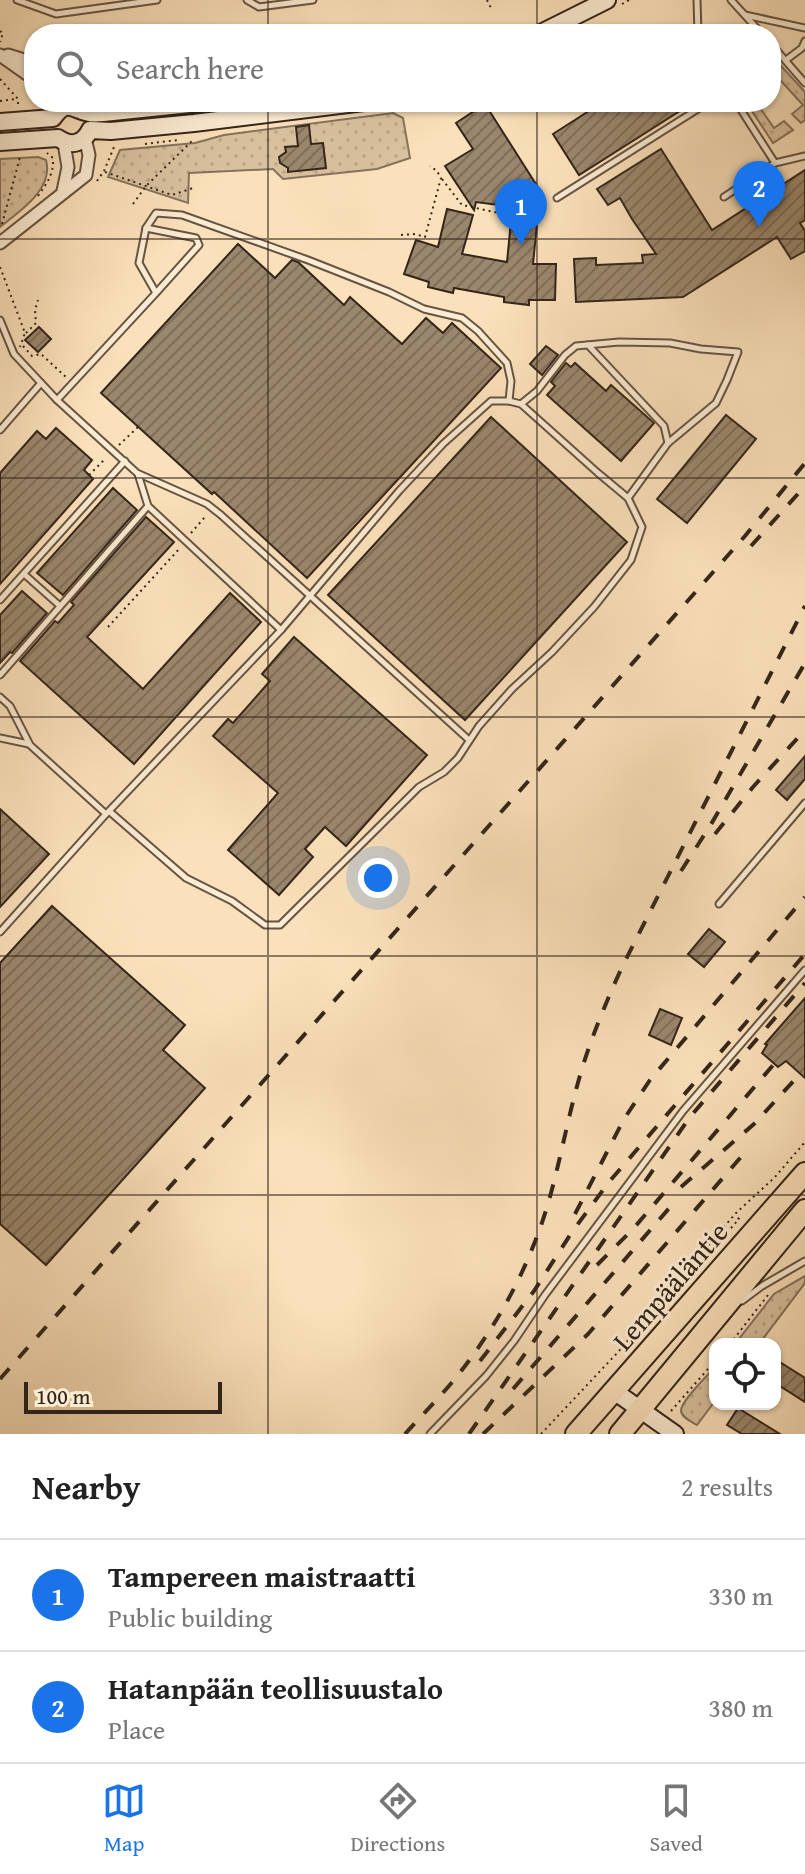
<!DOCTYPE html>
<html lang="en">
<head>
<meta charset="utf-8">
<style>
	body { margin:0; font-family:"Gentium Book Plus",serif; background:#f2f2f2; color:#222 }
	.controls { position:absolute; right:24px; bottom:24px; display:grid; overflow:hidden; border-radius:16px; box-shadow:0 2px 6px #0004 }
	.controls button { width:72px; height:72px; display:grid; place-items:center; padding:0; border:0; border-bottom:2px solid #e0e0e0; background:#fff; color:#222; font:40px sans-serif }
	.scale { position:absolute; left:24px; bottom:20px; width:198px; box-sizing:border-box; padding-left:8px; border:4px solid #342519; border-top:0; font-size:22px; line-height:28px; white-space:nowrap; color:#342519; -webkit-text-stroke:6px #fcecd3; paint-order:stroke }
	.you { position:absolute; left:378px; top:878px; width:28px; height:28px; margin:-20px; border:6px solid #fff; border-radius:50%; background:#1a73e8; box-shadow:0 0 0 12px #1a73e833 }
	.badge { display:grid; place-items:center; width:52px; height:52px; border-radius:50%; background:#1a73e8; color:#fff; font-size:26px; font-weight:700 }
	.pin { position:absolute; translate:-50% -66px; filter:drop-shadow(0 2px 4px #0008) }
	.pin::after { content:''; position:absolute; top:42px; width:28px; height:24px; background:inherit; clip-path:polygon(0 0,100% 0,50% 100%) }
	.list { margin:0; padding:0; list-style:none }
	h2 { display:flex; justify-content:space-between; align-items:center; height:104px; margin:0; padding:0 32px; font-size:34px }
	h2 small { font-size:26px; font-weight:400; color:#767676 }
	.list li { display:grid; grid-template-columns:52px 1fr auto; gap:24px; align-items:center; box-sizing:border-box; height:112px; padding:0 32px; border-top:2px solid #e0e0e0 }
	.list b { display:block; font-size:30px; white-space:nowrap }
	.list p { margin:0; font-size:26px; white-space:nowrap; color:#767676 }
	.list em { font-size:26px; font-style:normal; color:#767676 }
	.icon { flex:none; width:44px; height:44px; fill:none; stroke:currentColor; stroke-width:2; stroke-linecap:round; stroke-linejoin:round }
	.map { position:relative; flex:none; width:805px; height:1434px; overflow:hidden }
	.search { position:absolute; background:#fff; box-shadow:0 2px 6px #0004; left:24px; right:24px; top:24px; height:88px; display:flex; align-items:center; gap:20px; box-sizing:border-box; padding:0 28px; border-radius:32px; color:#767676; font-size:30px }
	.sheet { height:328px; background:#fff }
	nav { display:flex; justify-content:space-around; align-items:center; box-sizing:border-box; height:112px; border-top:2px solid #e0e0e0; background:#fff; font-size:22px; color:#767676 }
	nav a { display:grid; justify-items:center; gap:4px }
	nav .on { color:#1a73e8 }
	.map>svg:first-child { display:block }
	.grass { fill:url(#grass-dots); stroke:#86735c; stroke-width:2 }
	.building { fill:url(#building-hatch); stroke:#342519; stroke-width:2 }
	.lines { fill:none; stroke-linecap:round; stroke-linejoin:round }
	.lane-casing { stroke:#665442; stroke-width:9 }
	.street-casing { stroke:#665442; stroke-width:15 }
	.secondary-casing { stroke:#342519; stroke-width:20 }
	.highway-casing { stroke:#342519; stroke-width:24 }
	.path { stroke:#342519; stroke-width:2; stroke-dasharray:2 4; stroke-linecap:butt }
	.lane { stroke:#fcecd3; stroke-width:5 }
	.street { stroke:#fcecd3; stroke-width:11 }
	.secondary { stroke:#fcecd3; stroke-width:16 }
	.highway { stroke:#fbe1bb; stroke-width:20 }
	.rail { stroke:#342519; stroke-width:4; stroke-dasharray:14 14; stroke-linecap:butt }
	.grid { fill:none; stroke:#342519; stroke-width:2; stroke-opacity:0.55 }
	.labels { text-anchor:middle; stroke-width:6; stroke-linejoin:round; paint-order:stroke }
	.street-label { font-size:28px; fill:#342519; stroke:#fcecd3 }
</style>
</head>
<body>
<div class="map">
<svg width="805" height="1434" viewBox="0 0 805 1434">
	<defs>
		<pattern id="grass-dots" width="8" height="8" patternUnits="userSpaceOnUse" patternTransform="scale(2)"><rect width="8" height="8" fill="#d9c19f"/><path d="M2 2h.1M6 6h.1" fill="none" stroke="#bba688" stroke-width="1.8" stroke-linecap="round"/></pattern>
		<pattern id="building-hatch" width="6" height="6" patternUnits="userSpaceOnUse" patternTransform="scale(2)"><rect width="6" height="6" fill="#9b876d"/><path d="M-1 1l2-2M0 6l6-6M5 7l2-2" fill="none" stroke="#7f6e59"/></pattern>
	</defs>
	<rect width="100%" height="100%" fill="#fbe1bb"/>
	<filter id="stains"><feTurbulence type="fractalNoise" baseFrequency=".0025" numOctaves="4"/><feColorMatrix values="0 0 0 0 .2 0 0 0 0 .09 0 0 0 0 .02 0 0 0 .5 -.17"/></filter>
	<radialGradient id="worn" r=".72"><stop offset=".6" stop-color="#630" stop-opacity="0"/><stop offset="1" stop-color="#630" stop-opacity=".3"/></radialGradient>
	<g class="grass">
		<path d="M 771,55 L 805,92 L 805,120 L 801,123 L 792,114 L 803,105 L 771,70 Z"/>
		<path d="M 746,102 L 756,102 L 774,128 L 784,121 L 793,130 L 773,143 Z"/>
		<path d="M 393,113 L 403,118 L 410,158 L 377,169 L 283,179 L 273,169 L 189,173 L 188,203 L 108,177 L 120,150 L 195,143 L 224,135 Z"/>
		<path d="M 38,157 L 46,160 C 54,189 20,211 0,227 L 0,159 Z"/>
		<path d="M 805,1276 L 805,1283 L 759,1344 L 735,1344 L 774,1294 Z"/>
		<path d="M 715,1367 L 715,1401 L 697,1425 C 692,1422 682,1418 681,1411 C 680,1402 708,1375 715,1367 Z"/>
	</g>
	<g class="building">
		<path d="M 603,102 L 694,102 L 579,175 L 553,134 Z"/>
		<path d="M 485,104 L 539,189 L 513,207 L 476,202 L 474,210 L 445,166 L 473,149 L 456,123 Z"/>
		<path d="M 309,125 L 311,144 L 323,143 L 326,168 L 288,172 L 288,168 L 280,163 L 279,157 L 286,152 L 285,147 L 298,146 L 296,127 Z"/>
		<path d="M 661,149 L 712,230 L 805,170 L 805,220 L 800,223 L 805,231 L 805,251 L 791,259 L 777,237 L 683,297 L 576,302 L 574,259 L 596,258 L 596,265 L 643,263 L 642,255 L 656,254 L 632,219 L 620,198 L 608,205 L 597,189 Z"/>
		<path d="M 447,209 L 473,215 L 462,254 L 507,262 L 512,211 L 538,214 L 533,264 L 556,264 L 555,300 L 529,300 L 529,305 L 504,302 L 504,297 L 454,288 L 453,293 L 428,287 L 429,282 L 404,274 L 416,240 L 438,247 Z"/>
		<path d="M 238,244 L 275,278 L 292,260 L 298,262 L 344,305 L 350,297 L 402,344 L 426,318 L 443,333 L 452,323 L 501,368 L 307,578 L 214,492 L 212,494 L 101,393 Z"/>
		<path d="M 39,327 L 51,339 L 38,352 L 25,340 Z"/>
		<path d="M 546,346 L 558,355 L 542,375 L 530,364 Z"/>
		<path d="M 566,363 L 571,367 L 575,363 L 606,391 L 611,385 L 654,423 L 621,461 L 547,395 L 555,386 L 551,382 Z"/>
		<path d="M 726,415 L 756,439 L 687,523 L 657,499 Z"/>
		<path d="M 491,417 L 627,542 L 465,720 L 328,595 Z"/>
		<path d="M 56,428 L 92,460 L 84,470 L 93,479 L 0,584 L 0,473 L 37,431 L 46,439 Z"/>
		<path d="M 113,488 L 137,510 L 63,595 L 37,573 Z"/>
		<path d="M 146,517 L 174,542 L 87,637 L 143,689 L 230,593 L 261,622 L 134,764 L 20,661 L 55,621 L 58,623 L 74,605 L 71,602 Z"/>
		<path d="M 22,591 L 47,613 L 12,653 L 10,652 L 0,663 L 0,615 Z"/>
		<path d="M 294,637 L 427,755 L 346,846 L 325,827 L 305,849 L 313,857 L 279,895 L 228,850 L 278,793 L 213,736 L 228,719 L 233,723 L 270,681 L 262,674 Z"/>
		<path d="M 805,756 L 805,779 L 787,800 L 776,790 Z"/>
		<path d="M 0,809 L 49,854 L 0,907 Z"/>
		<path d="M 52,906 L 185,1025 L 163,1050 L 205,1088 L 46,1265 L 0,1224 L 0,963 Z"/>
		<path d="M 709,929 L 725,942 L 704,967 L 688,954 Z"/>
		<path d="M 805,998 L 805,1078 L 786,1061 L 778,1067 L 762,1053 L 767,1045 L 765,1044 Z"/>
		<path d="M 660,1009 L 682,1018 L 671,1045 L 649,1035 Z"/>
		<path d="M 775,1359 L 805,1378 L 805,1402 L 775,1383 Z"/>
		<path d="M 738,1408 L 780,1434 L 742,1434 L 727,1425 Z"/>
	</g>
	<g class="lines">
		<defs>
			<g id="lane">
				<path d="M 17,0 L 56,14 L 157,0"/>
				<path d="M 247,0 L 259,7 L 313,0"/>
				<path d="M 697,0 L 698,34"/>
				<path d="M 731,0 L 762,34"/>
				<path d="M 745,15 L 805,28"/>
				<path d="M 771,44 L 805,83"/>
				<path d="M 786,60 L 802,48 L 805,41"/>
				<path d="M 736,102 L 775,163 L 805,156"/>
				<path d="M 724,197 L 775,163"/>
				<path d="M 557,198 L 709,102"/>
				<path d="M 146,228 L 156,213 L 182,215 L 308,260 L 389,292 L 424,309 L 462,318 L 478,331 L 507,363 L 511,381 L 509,401"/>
				<path d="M 0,320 L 14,354 L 57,400 L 137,473 L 207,504 L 221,515 L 469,740"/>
				<path d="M 588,345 L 664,426 L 668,443"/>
				<path d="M 57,400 L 156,293 L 139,263 L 146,228 L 196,238 L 199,245 L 156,293"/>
				<path d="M 521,404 L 537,391 L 565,355 L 576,346 L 619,342 L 670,343 L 701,349 L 738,352 L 727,380 L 716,403 L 668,443 L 628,498"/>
				<path d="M 0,430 L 41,383"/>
				<path d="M 138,474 L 148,506 L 281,630"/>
				<path d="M 24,574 L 60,606"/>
				<path d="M 0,600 L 125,461"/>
				<path d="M 0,675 L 148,506"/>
				<path d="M 0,697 L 10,706 L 30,745 L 106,814"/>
				<path d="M 0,738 L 29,744"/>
				<path d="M 719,904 L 805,803"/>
				<path d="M 0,932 L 106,814 L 109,811 L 281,630 L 399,491 L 443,444 L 491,401 L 509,401 L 521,404 L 598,473 L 628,498 L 642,527 L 631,560 L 594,607 L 552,652 L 512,689 L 479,726 L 458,758 L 444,772 L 419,787 L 280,925 L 265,925 L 232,901 L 186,878 L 109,811"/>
				<path d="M 742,1301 L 762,1286 L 805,1261"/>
				<path d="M 430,1434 L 486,1376 L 514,1341 L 545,1295 L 683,1111 L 805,970"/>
			</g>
			<g id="street">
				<path d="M 0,55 L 34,79"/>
				<path d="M 8,55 L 34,63"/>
				<path d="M 63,191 L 68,167 L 64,143"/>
				<path d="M 0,243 L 86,175 L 89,155 L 85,138"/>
			</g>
			<g id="secondary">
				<path d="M 539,34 L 607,0"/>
				<path d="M 249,102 L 280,108"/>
				<path d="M 0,122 L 53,118 C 67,98 73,110 89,113 C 93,114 98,113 103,113 L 209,102"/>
				<path d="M 0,142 L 58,138 C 71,147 83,144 90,130 L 111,131 L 194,123 L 364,102"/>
				<path d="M 614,1391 L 675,1434"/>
			</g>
			<g id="highway">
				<path d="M 576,1434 L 805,1173"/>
				<path d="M 620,1434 L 805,1210"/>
			</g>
		</defs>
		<use href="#lane" class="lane-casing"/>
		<use href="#street" class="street-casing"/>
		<use href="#secondary" class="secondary-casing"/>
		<use href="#highway" class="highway-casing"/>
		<g class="path">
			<path d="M 487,0 L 491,8"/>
			<path d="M 622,4 L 629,0"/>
			<path d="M 0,31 L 3,33 L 0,42"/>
			<path d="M 0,79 L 18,99 L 18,107"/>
			<path d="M 0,101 L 17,99"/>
			<path d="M 378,110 L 411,102"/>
			<path d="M 145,144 L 178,140"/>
			<path d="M 105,172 L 172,195 L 193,188"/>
			<path d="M 442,179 L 462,205 L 499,213 L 501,201"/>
			<path d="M 97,181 L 104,171 L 114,147"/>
			<path d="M 38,196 C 47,183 54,174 53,158 L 47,153"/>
			<path d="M 133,204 L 146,186 L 194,139"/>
			<path d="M 2,224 L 20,157"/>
			<path d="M 401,235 L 415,234 L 425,237 L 441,178 L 437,171 L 430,166"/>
			<path d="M 0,267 L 25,333 L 20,347"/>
			<path d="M 26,333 L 36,323 L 35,310 L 38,300"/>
			<path d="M 23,346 L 32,356 L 41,354 L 67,378"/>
			<path d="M 119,445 L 138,427"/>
			<path d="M 89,475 L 106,458"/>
			<path d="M 191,533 L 205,517"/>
			<path d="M 108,627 L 180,548"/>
			<path d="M 707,1247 L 711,1251 L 739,1219 L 735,1215"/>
			<path d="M 730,1344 L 768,1295"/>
			<path d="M 671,1411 L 715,1361"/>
			<path d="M 541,1434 L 619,1351 L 735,1214 L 775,1177 L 805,1142"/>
		</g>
		<use href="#lane" class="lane"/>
		<use href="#street" class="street"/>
		<use href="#secondary" class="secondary"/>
		<use href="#highway" class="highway"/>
		<g class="rail">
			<path d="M 751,546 L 805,486"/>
			<path d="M 715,834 L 753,787 L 805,730"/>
			<path d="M 681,871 L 710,826 L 805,663"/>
			<path d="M 681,1187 L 754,1124 L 800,1074"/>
			<path d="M 575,1214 L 624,1119 L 650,1080 L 805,897"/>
			<path d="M 597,1265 L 633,1229 L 774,1064"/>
			<path d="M 480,1361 L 534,1291 L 572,1232 L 609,1182 L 805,954"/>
			<path d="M 0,1379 L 745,536 L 805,463"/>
			<path d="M 513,1389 L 671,1206"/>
			<path d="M 405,1434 C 423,1414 442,1395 458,1375 C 488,1337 514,1294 532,1249 C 555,1195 563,1135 579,1079 C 590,1040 606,1002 623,965 L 805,606"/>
			<path d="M 469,1434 L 690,1117 L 805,983"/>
			<path d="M 483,1434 L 588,1334 L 747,1150"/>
		</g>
	</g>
	<path class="grid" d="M 268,0 L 268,34M 537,0 L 537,34M 268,102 L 268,1434M 537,102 L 537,1434M 0,239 L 805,239M 0,478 L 805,478M 0,717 L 805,717M 0,956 L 805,956M 0,1195 L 805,1195"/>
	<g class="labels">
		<g class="street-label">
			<text transform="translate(670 1286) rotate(-49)" y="10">Lempääläntie</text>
		</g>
	</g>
	<rect width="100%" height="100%" filter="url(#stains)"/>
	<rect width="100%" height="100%" fill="url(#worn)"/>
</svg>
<div class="controls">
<button><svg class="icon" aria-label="locate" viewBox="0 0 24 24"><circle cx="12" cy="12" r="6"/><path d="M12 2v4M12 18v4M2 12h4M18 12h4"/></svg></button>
</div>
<div class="scale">100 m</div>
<div class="you"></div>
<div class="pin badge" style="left:521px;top:245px">1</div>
<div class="pin badge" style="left:759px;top:227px">2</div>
<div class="search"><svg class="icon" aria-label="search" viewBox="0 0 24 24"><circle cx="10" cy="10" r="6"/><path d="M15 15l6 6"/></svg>Search here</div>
</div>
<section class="sheet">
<h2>Nearby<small>2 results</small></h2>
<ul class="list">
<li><span class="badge">1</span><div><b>Tampereen maistraatti</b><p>Public building</p></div><em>330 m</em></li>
<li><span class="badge">2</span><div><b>Hatanpään teollisuustalo</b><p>Place</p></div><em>380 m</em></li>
</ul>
</section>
<nav>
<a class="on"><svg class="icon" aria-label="map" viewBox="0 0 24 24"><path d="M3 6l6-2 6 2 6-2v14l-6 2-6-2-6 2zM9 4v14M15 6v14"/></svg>Map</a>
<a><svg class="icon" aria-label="directions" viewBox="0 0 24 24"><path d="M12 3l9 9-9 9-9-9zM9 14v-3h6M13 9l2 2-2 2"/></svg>Directions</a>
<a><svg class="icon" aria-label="saved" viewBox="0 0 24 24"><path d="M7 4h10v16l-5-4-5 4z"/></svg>Saved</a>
</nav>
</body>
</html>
